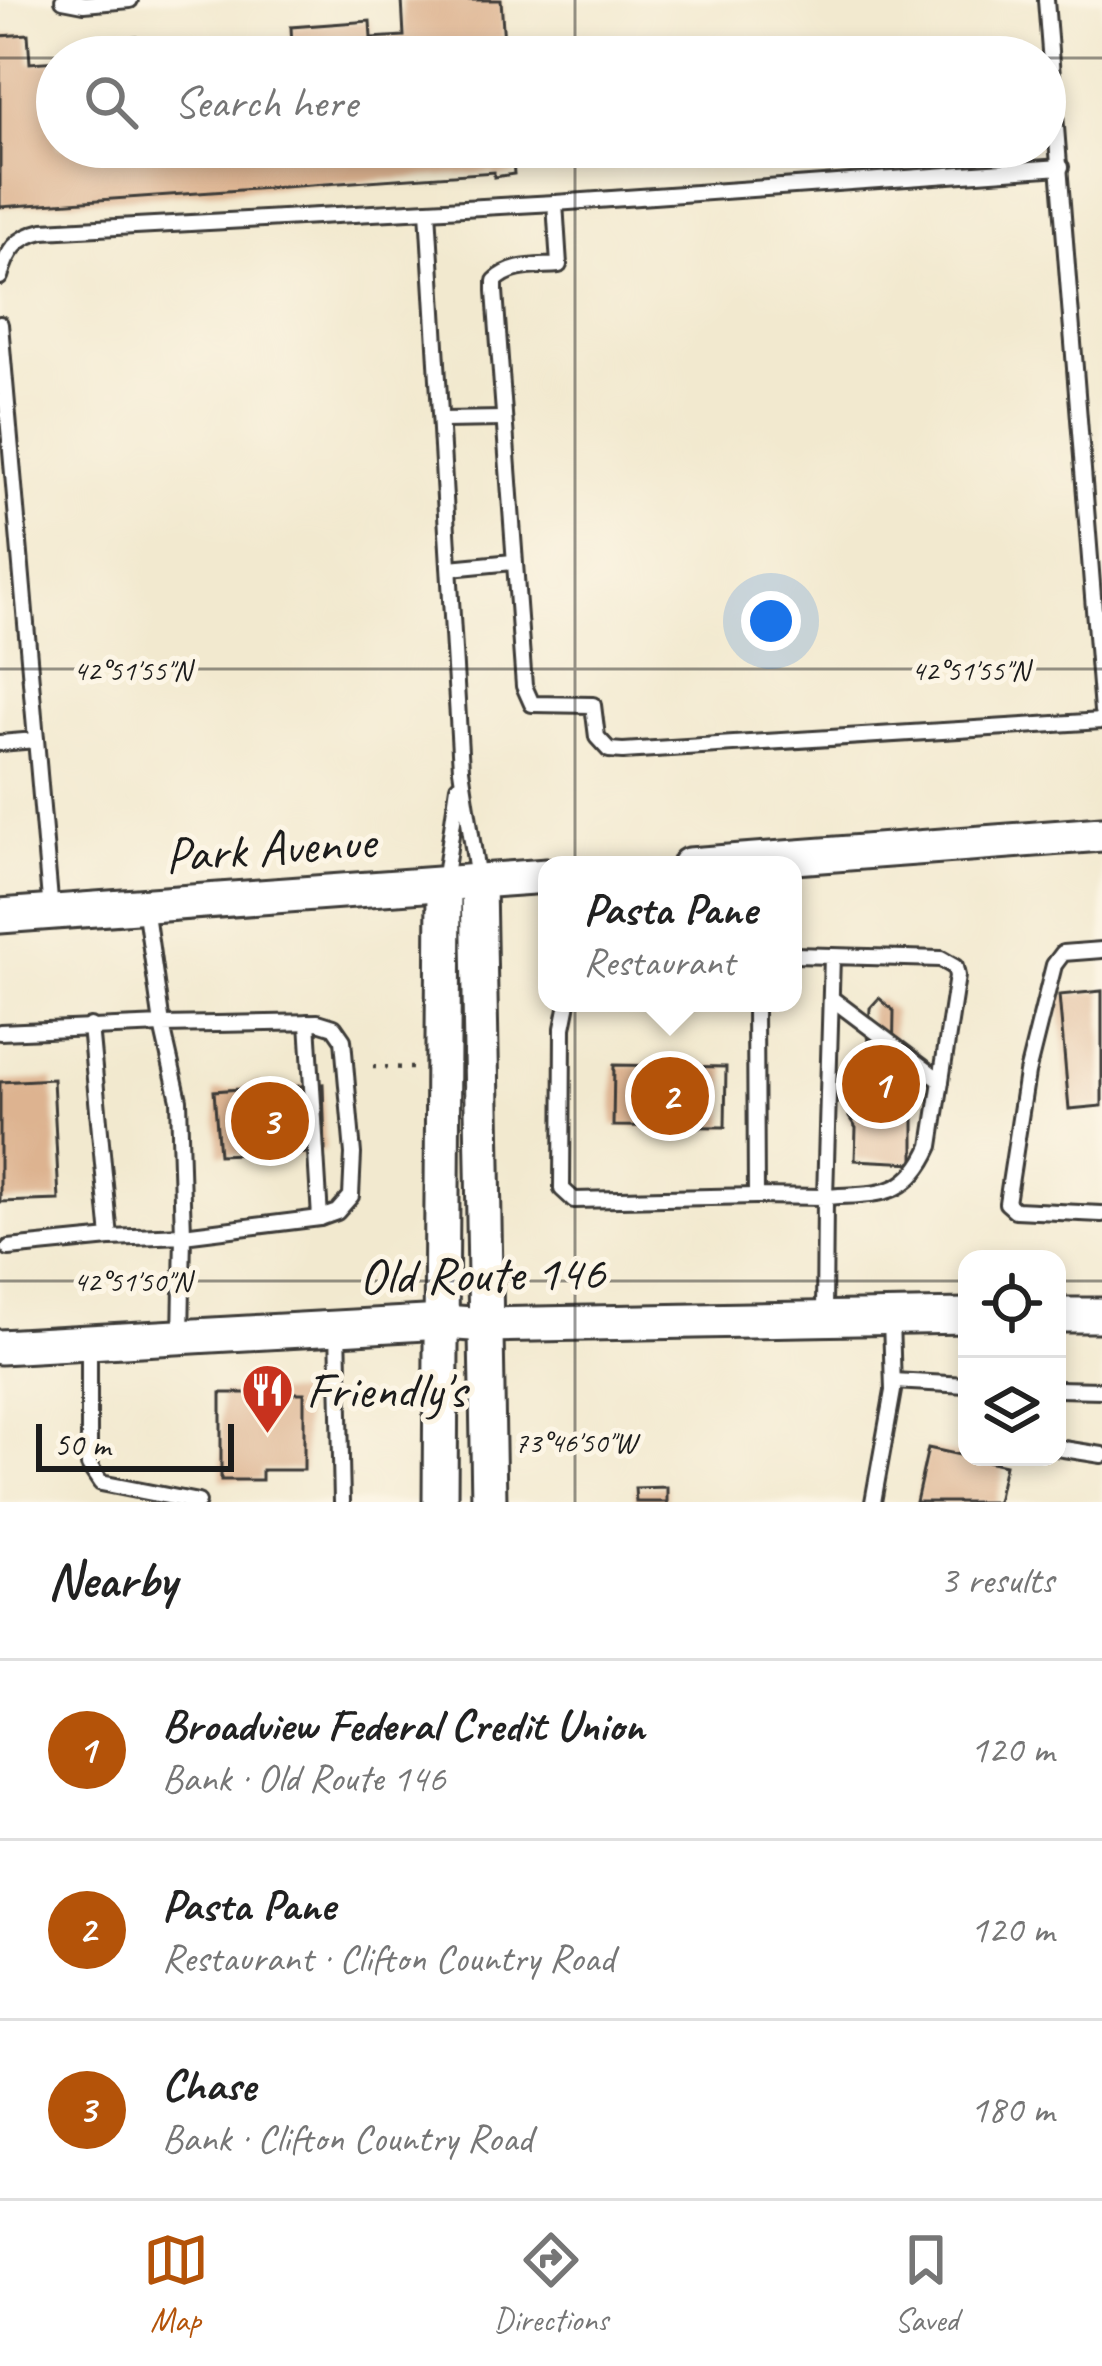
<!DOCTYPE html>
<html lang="en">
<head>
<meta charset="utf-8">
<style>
	body { margin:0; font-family:Caveat,sans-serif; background:#f6f6f6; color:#222 }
	.controls { position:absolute; right:36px; bottom:36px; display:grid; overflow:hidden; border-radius:24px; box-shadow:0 6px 18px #0003 }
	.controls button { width:108px; height:108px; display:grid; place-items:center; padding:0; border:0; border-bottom:3px solid #e0e0e0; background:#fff; color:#222; font:60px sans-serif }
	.scale { position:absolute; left:36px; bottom:30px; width:198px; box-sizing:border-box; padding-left:12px; border:6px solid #1c1c1c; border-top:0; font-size:33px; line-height:42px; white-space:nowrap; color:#1c1c1c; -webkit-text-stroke:9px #fcf5e5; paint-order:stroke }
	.you { position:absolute; left:771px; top:621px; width:42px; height:42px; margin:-30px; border:9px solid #fff; border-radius:50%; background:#1a73e8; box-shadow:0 0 0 18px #1a73e833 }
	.badge { display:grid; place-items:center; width:78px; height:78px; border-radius:50%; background:#b45309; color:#fff; font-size:39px; font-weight:700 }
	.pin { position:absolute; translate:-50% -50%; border:6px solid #fff; box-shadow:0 3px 12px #0006 }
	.popup { position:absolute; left:538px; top:856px; width:264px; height:156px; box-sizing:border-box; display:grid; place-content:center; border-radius:24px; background:#fff; filter:drop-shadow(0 3px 9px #0005); font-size:39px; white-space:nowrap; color:#767676 }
	.popup b { font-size:45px; color:#222 }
	.popup::after { content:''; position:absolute; left:50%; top:100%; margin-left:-24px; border:24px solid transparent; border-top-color:#fff }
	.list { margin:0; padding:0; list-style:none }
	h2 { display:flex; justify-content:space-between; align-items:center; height:156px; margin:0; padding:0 48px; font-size:51px }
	h2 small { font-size:39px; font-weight:400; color:#767676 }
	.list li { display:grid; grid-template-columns:78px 1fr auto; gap:36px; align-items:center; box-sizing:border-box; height:180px; padding:0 48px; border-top:3px solid #e0e0e0 }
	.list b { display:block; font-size:45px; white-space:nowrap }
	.list p { margin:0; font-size:39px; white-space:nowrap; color:#767676 }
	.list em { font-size:39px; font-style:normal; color:#767676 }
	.icon { flex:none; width:66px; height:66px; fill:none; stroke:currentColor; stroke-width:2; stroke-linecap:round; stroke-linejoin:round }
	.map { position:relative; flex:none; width:1102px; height:1502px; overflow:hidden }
	.search { position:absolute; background:#fff; box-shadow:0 6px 18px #0003; left:36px; right:36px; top:36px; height:132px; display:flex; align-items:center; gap:30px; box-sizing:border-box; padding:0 42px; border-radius:66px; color:#767676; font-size:45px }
	.sheet { height:696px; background:#fff }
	nav { display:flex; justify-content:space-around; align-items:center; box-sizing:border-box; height:168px; border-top:3px solid #e0e0e0; background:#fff; font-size:33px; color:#767676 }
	nav a { display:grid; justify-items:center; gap:6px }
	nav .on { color:#b45309 }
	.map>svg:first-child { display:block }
	.building { fill:#ddb390 }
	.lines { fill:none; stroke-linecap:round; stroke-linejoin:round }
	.service-casing { stroke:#3c3b37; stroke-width:20 }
	.tertiary-casing { stroke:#3c3b37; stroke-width:39 }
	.path { stroke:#3c3b37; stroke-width:4.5; stroke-dasharray:3 9; stroke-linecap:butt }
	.service { stroke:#fff; stroke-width:14 }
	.tertiary { stroke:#fff; stroke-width:33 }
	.ticks { fill:none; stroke:#1c1c1c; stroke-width:3; stroke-opacity:0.45 }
	.labels { text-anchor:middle; stroke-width:10; stroke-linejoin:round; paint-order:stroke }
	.street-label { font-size:51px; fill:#1c1c1c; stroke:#fcf5e5 }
	.poi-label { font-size:51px; fill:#1c1c1c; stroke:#fcf5e5; text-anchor:start }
	.ticks-label { font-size:30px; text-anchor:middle; fill:#1c1c1c; stroke:#fcf5e5; stroke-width:10; stroke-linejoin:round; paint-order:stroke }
</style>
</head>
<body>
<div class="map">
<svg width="1102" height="1502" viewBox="0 0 1102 1502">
	<rect width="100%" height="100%" fill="#fcf5e5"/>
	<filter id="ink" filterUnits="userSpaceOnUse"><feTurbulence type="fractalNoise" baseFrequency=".00833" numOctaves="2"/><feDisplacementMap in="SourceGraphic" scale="24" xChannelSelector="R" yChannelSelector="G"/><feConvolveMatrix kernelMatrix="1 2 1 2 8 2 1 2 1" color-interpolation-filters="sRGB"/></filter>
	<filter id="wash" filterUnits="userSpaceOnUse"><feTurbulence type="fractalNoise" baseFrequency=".004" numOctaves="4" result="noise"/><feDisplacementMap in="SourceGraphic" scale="48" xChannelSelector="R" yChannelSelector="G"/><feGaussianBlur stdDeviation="2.7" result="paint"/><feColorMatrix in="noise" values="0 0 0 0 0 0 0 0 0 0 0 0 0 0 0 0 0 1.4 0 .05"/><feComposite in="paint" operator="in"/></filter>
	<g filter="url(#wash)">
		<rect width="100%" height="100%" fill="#f2e9cf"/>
		<g id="blocks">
			<g class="building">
				<path d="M 402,0 L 501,0 L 505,57 L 168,57 L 168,54 L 292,45 L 291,27 L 370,21 L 371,38 L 404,36 Z"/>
				<path d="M 28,34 L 30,63 L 57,61 L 57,147 L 512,147 L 514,174 L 494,177 L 494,172 L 0,207 L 0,36 Z"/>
				<path d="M 136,37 L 138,57 L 77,57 L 76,42 Z"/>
				<path d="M 1102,991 L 1102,1106 L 1069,1109 L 1059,995 Z"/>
				<path d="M 879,998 L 894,1011 L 893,1072 L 914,1096 L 914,1163 L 855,1160 L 856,1128 L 849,1117 L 850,1103 L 858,1097 L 858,1063 L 868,1053 L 870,1008 Z"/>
				<path d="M 614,1065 L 726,1067 L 725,1127 L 613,1126 Z"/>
				<path d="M 53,1079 L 59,1200 L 0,1202 L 0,1082 Z"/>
				<path d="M 257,1083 L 279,1088 L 323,1084 L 325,1150 L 261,1160 L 242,1154 L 219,1155 L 214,1091 L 240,1089 Z"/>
				<path d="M 221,1393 L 304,1393 L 304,1470 L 262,1470 L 262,1480 L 221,1480 Z"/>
				<path d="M 928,1448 L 1005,1465 L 997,1502 L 916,1502 Z"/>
				<path d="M 667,1487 L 667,1502 L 636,1502 L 635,1488 Z"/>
			</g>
		</g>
	</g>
	<g filter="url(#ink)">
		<use href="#blocks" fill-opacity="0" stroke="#3c3b37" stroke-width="3"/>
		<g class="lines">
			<defs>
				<g id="service">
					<path d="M 63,0 L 84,4 L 130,0"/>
					<path d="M 1046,0 L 1102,711"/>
					<path d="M 555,203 L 559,265 C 536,267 512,264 495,281 L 495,291 L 524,686 L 532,704 L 593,705 L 597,737 L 609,750 L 623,751 L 1102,721"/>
					<path d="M 428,210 L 461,769 L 478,880"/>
					<path d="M 0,277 C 7,251 17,237 43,231 L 555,203 L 1061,167"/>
					<path d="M 0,324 L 51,912"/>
					<path d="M 442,420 L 503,419"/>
					<path d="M 450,568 L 513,562"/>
					<path d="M 0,743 L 36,740"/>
					<path d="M 444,883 L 458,786"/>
					<path d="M 1102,950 L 1063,953 L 1054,965 L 1027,1073 L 1007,1203 L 1015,1210 L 1102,1214"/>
					<path d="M 793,955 L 832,956 L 825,1197 C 877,1193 907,1200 931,1146 L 957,976 L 955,967 L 941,959 L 832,956"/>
					<path d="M 831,998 L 941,1081"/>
					<path d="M 568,1003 L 563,1028 L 562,1189 L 574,1200 L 756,1196"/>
					<path d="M 755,1003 L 756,1196 L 825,1197 L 824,1317"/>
					<path d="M 308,1022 L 320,1218"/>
					<path d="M 318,1022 L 334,1027 L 343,1040 L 353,1154 L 351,1196 L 337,1212 L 320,1218 L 183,1235 L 179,1100 L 162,1025 Z"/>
					<path d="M 0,1032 L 162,1025 L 145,906"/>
					<path d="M 110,1238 L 183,1235 L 181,1336"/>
					<path d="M 9,1248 L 110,1238 L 90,1026"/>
					<path d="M 338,1328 L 342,1502"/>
					<path d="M 89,1344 L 89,1465 L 101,1483 L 198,1502"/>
					<path d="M 893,1381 L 967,1385"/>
					<path d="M 1057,1389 L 1102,1390"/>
					<path d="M 1057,1448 L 1102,1455"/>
					<path d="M 873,1502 L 893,1391 L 891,1317"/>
				</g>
				<g id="tertiary">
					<path d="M 689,865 L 1102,834"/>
					<path d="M 478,882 L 489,1502"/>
					<path d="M 0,916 L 547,876"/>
					<path d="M 1057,1315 L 1102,1315"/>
					<path d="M 0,1347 L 443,1322 L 487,1325 L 967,1316"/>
					<path d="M 440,1502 L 444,886"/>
				</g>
			</defs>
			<use href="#service" class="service-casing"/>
			<use href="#tertiary" class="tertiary-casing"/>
			<path class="path" d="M 373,1067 L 414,1068"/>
			<use href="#service" class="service"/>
			<use href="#tertiary" class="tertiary"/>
		</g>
	</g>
	<path class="ticks" d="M 575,0 L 575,57M 0,58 L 57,58M 1045,58 L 1102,58M 575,147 L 575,1502M 0,669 L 1102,669M 0,1281 L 967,1281M 1057,1281 L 1102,1281"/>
	<defs>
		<symbol id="restaurant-pin" viewBox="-11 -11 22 30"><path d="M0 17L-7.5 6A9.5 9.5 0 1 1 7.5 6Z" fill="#c8321e" stroke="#fcf5e5"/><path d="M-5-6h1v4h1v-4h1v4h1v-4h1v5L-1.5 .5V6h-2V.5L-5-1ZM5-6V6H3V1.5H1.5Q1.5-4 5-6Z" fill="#fff"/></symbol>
	</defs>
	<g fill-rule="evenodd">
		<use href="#restaurant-pin" x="238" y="1360" width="59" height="81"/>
	</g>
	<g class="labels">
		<g class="street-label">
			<text transform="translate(270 847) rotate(-4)" y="18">Park Avenue</text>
			<text transform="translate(482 1273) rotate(-1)" y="18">Old Route 146</text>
		</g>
		<g class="poi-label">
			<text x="306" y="1407">Friendly's</text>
		</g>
	</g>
	<g class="ticks-label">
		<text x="132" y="680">42°51'55"N</text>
		<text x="970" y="680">42°51'55"N</text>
		<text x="132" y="1291">42°51'50"N</text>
		<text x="575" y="1452">73°46'50"W</text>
	</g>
</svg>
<div class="controls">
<button><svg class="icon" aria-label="locate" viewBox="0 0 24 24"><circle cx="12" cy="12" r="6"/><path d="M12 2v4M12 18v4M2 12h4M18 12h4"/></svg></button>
<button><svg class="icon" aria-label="layers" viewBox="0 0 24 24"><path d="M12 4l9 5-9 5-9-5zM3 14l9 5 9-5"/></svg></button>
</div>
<div class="scale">50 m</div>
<div class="you"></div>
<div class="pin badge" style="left:881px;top:1084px">1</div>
<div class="pin badge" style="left:670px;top:1096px">2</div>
<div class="popup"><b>Pasta Pane</b>Restaurant</div>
<div class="pin badge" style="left:270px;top:1121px">3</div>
<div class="search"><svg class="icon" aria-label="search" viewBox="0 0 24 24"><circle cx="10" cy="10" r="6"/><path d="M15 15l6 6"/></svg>Search here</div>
</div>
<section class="sheet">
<h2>Nearby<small>3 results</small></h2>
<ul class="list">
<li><span class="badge">1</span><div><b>Broadview Federal Credit Union</b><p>Bank · Old Route 146</p></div><em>120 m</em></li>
<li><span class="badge">2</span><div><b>Pasta Pane</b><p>Restaurant · Clifton Country Road</p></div><em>120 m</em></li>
<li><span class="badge">3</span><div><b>Chase</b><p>Bank · Clifton Country Road</p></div><em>180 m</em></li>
</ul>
</section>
<nav>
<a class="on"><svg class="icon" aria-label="map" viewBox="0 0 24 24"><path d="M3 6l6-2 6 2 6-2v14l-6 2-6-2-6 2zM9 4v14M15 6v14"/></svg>Map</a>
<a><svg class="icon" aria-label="directions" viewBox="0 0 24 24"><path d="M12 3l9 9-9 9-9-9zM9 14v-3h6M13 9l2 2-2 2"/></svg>Directions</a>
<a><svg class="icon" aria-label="saved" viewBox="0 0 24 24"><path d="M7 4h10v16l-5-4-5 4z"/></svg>Saved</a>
</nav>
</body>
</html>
